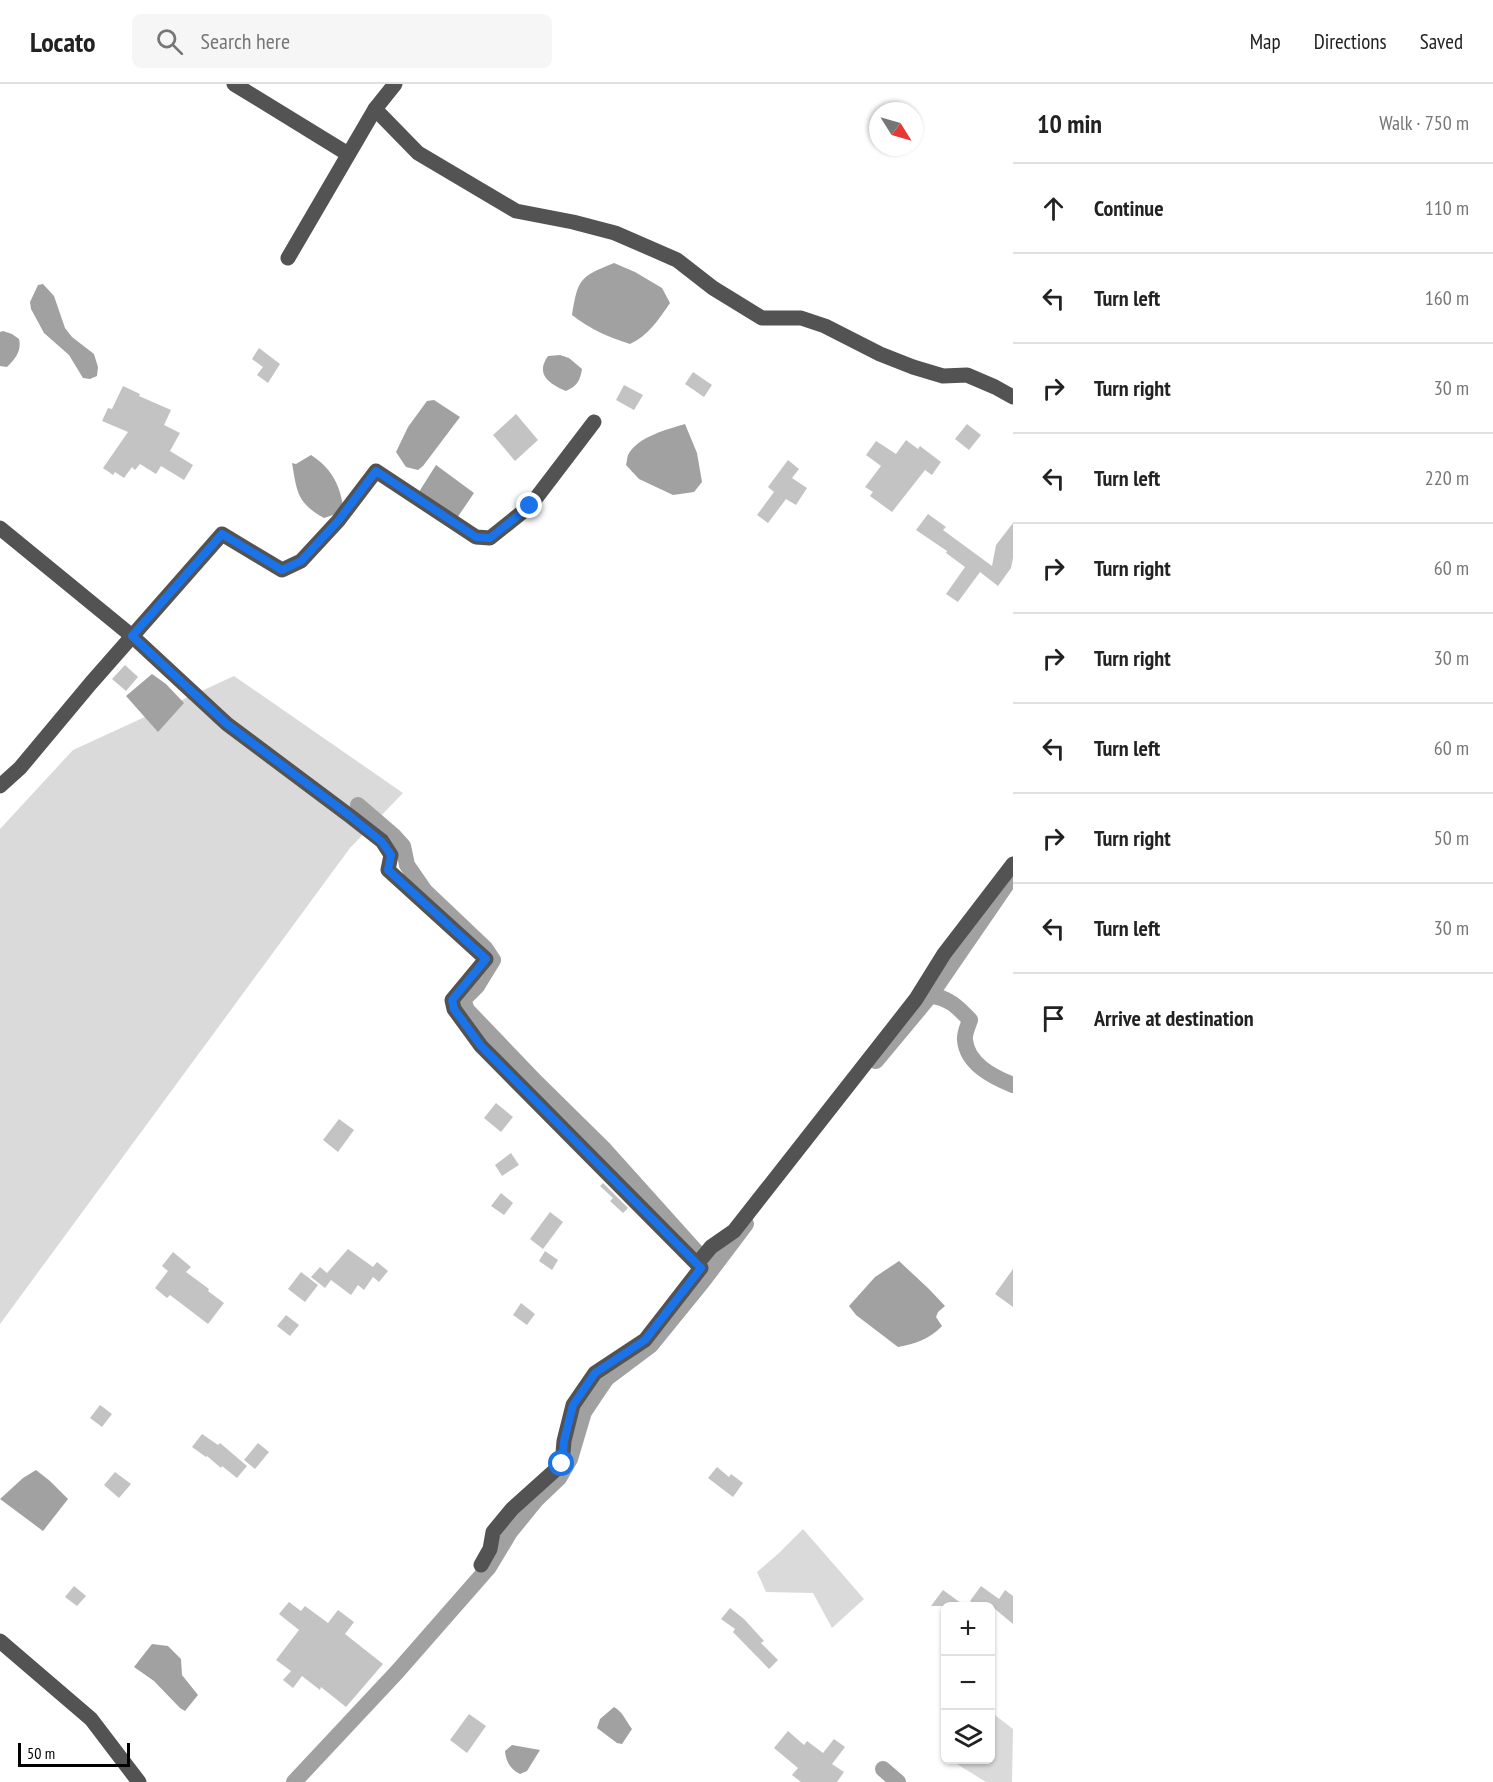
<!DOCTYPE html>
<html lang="en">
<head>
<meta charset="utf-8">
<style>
	body { margin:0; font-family:"PT Sans Narrow",sans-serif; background:#f6f6f6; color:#222 }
	.controls { position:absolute; right:18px; bottom:18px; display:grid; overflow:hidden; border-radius:9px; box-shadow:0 2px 4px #0004 }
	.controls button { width:54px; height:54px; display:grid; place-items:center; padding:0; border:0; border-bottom:2px solid #e0e0e0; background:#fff; color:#222; font:30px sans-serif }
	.compass { position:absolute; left:869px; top:18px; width:54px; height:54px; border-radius:50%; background:#fff; box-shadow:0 2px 4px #0004; rotate:127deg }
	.scale { position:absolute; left:18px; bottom:15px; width:112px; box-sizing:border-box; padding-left:6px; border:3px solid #000; border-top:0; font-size:16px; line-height:21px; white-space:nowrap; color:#000; -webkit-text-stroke:4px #fff; paint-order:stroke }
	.stop { position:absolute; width:18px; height:18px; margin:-14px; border:4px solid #1a73e8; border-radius:50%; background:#fff }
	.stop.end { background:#1a73e8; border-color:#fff; box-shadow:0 2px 6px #0008 }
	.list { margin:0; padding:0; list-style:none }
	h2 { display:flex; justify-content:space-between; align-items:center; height:78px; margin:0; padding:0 24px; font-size:26px }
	h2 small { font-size:20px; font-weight:400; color:#767676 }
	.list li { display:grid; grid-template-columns:39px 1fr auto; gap:18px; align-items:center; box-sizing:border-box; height:90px; padding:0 24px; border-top:2px solid #e0e0e0 }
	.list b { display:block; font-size:22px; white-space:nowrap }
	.list em { font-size:20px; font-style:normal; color:#767676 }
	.icon { flex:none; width:33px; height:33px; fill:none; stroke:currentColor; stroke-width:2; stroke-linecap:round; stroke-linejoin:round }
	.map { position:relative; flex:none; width:1013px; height:1698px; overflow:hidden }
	header { display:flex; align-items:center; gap:36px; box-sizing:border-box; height:84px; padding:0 30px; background:#fff; border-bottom:2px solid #e0e0e0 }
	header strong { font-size:28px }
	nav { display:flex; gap:33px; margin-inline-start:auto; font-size:21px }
	.search { width:420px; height:54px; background:#f6f6f6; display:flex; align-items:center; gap:15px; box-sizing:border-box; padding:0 21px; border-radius:9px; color:#767676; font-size:22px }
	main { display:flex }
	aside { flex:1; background:#fff }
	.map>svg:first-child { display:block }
	.green { fill:#dadada }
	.water { fill:#a1a1a1 }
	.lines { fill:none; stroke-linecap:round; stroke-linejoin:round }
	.canal { stroke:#a1a1a1; stroke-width:16 }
	.building { fill:#c3c3c3 }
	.minor { stroke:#535353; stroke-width:15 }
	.route { stroke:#1a73e8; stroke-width:8 }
</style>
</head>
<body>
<header>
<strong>Locato</strong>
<div class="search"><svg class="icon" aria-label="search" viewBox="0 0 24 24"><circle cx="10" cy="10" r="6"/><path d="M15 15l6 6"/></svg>Search here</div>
<nav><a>Map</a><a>Directions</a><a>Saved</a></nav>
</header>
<main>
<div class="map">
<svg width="1013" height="1698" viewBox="0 0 1013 1698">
	<rect width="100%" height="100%" fill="#fff"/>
	<g class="green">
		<path d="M 234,592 L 403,709 L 350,764 L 0,1240 L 0,745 L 73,666 Z"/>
		<path d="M 803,1445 L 864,1515 L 832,1544 L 813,1509 L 766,1508 L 757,1488 L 779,1469 Z"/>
		<path d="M 991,1628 L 1013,1645 L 1012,1698 L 986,1698 L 952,1677 L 953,1676 L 990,1676 Z"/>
	</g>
	<g class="water">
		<path d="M 614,179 L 635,188 L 662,204 L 670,219 C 659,235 648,252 630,260 C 608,253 590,245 572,231 C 578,194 580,193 614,179 Z"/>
		<path d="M 43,200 L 54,212 L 65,244 L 72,253 L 94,270 L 98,283 L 97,292 L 90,295 L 83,294 L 69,271 L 44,249 L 31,225 L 30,218 L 38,201 Z"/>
		<path d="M 3,247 L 12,250 L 19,255 C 22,267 15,275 7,283 L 0,282 L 0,248 Z"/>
		<path d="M 560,271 L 569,274 L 582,285 C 580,297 577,302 566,307 C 549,300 535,290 548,272 Z"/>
		<path d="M 434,316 L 460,333 L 423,382 L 418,386 L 406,383 L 396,368 L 408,343 L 427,317 Z"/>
		<path d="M 685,340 L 697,369 L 702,398 L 694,408 L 673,411 L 639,395 L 626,381 C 627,377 627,374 628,371 C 637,353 668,345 685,340 Z"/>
		<path d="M 311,371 C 331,384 339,399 343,421 L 333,431 L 324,434 C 297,419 297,408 292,379 L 296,380 Z"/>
		<path d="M 436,381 L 474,409 L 457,434 L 417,411 Z"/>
		<path d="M 152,590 L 166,600 L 184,619 L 158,648 L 126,612 Z"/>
		<path d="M 899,1177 L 929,1205 L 945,1222 L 938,1228 L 936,1233 L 942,1242 C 930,1255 915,1260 898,1263 L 856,1231 L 849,1222 L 875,1193 Z"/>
		<path d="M 36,1386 L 50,1397 L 68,1415 L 43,1447 L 0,1415 L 23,1394 Z"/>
		<path d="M 152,1560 L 168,1562 L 181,1575 L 182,1591 L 198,1611 L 185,1627 L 180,1624 L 154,1597 L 134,1583 Z"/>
		<path d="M 614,1623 C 624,1629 625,1636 632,1645 L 622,1660 L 617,1659 L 597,1644 L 600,1635 Z"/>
		<path d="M 512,1661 L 540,1666 L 527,1687 L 520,1690 C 510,1685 506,1678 505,1667 Z"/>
	</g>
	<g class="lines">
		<g class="canal">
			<path d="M 358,721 L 394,752 L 403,762 L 407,781 L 425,807 L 485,864 L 493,876 L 477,902 L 463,916 L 467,926 L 536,998 L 605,1066 L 711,1184"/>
			<path d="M 930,912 L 1013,791"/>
			<path d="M 876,977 L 930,912 C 948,913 958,923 970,936 C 968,942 964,950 965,956 C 967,980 993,993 1013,1001"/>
			<path d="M 883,1685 L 898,1698"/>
			<path d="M 294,1698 L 397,1588 L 489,1483 L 510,1448 L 536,1416 L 559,1394 L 570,1375 L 584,1328 L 598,1307 L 607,1294 L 651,1261 L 703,1197 L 746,1140"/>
		</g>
	</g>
	<g class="building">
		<path d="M 259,264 L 280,280 L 268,299 L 257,291 L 263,283 L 252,275 Z"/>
		<path d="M 693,288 L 712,301 L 704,313 L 685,300 Z"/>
		<path d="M 624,301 L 643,311 L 634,326 L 616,316 Z"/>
		<path d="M 123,302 L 140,310 L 139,312 L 171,326 L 164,341 L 180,349 L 170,367 L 193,381 L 184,396 L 161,382 L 156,390 L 140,380 L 135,386 L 132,383 L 124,394 L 115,388 L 113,391 L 103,384 L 128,348 L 102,337 L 108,324 L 112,325 Z"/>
		<path d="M 516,330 L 538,356 L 515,377 L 493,351 Z"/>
		<path d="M 967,340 L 981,351 L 969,366 L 955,355 Z"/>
		<path d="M 906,356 L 918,365 L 920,362 L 941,378 L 932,391 L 925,386 L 892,428 L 870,412 L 873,408 L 865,403 L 881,382 L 866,371 L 876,357 L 896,370 Z"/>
		<path d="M 788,376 L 799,385 L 792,394 L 807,404 L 796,421 L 786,415 L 768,439 L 757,431 L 774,408 L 768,403 Z"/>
		<path d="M 928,430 L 946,443 L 943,446 L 992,482 L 996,461 L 1013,439 L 1013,474 L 1011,484 L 998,502 L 980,488 L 958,518 L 946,510 L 965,483 L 946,469 L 947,467 L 916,446 Z"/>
		<path d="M 125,581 L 138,593 L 126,607 L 112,595 Z"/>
		<path d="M 496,1019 L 513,1033 L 501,1048 L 484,1034 Z"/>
		<path d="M 339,1035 L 354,1046 L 338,1068 L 323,1056 Z"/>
		<path d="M 511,1069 L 519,1081 L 502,1092 L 495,1081 Z"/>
		<path d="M 603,1099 L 628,1124 L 623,1129 L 610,1117 L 613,1114 L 600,1102 Z"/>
		<path d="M 501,1109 L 513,1119 L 504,1131 L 491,1122 Z"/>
		<path d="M 550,1128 L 563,1138 L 543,1165 L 530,1155 Z"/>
		<path d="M 348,1165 L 373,1183 L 377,1178 L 388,1187 L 379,1198 L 373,1193 L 364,1206 L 358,1201 L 351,1211 L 331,1196 L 325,1204 L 311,1193 L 320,1183 L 327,1189 Z"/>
		<path d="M 545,1167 L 558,1176 L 552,1186 L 539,1177 Z"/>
		<path d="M 173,1168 L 191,1183 L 186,1188 L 209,1205 L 208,1207 L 224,1219 L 208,1240 L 170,1211 L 167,1214 L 155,1204 L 168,1187 L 162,1182 Z"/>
		<path d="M 1013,1185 L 1013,1223 L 995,1210 Z"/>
		<path d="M 301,1188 L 318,1201 L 305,1218 L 288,1205 Z"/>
		<path d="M 521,1219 L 535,1230 L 527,1241 L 513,1231 Z"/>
		<path d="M 286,1231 L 299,1241 L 290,1252 L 277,1242 Z"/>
		<path d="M 100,1321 L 112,1330 L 102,1343 L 90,1334 Z"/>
		<path d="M 202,1350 L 218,1361 L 220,1359 L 247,1382 L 237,1394 L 222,1382 L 221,1384 L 207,1372 L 206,1373 L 192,1363 Z"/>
		<path d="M 258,1359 L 269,1368 L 255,1385 L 244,1376 Z"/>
		<path d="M 717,1383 L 729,1393 L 731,1390 L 743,1399 L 733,1413 L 708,1394 Z"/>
		<path d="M 115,1388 L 131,1400 L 119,1414 L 104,1401 Z"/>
		<path d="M 74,1502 L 86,1512 L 77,1522 L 65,1513 Z"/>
		<path d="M 981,1502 L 999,1515 L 1005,1506 L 1013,1512 L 1013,1540 L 995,1525 L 993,1527 L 990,1525 L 990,1522 L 978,1522 L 970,1517 Z"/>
		<path d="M 943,1506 L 965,1522 L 931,1522 Z"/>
		<path d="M 289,1518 L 301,1527 L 305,1522 L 328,1539 L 338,1526 L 354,1538 L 345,1550 L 383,1580 L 346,1623 L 321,1603 L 320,1606 L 302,1592 L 293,1604 L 283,1596 L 291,1587 L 276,1576 L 299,1546 L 279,1530 Z"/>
		<path d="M 730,1524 L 744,1535 L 764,1557 L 761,1559 L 778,1576 L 769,1585 L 733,1548 L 735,1545 L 721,1535 Z"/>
		<path d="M 469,1630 L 486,1642 L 467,1669 L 450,1656 Z"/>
		<path d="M 788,1647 L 804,1661 L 807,1657 L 823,1669 L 834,1655 L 845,1663 L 832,1680 L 844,1688 L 837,1698 L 801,1698 L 792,1691 L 798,1684 L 774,1664 Z"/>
	</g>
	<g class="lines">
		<g class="minor">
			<path d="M 234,0 L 348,70"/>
			<path d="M 375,25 L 418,69 L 516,127 L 573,138 L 615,149 L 677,176 L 713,204 L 762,234 L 801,234 L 825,242 L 880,270 L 913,283 L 943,292 L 967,291 L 995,303 L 1013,313"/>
			<path d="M 288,174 L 375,25 L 395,0"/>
			<path d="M 0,444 L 132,552 L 227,640 L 350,732 L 382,757 L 391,771 L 388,786 L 486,875 L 452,916 L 454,925 L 481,962 L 701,1184 L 645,1256 L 595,1289 L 573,1321 L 564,1357 L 562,1380 L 512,1425 L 493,1448 L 490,1465 L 481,1481"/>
			<path d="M 0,702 L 20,684 L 91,599 L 222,450 L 282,486 L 301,477 L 338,437 L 376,387 L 476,453 L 490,454 L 530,422 L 594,338"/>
			<path d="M 697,1180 L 711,1163 L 734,1147 L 916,915 L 944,870 L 1013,780"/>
			<path d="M 0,1557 L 91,1635 L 139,1698"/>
		</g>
	</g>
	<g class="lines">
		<path class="route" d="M 530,422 L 490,454 L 476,453 L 376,387 L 338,437 L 301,477 L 282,486 L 222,450 L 132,552 L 227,640 L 350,732 L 382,758 L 391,771 L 388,786 L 486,875 L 452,916 L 454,925 L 481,962 L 701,1184 L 645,1256 L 595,1289 L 573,1321 L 564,1357 L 562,1380"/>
	</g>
</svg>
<div class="controls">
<button>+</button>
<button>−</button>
<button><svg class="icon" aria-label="layers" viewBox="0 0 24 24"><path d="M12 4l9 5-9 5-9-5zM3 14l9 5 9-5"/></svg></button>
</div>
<svg class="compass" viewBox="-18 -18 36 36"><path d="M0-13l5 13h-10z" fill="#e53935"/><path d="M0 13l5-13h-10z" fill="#767676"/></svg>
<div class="scale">50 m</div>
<div class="stop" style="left:562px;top:1380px"></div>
<div class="stop end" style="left:530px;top:422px"></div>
</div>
<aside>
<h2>10 min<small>Walk · 750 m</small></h2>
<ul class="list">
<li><svg class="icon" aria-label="ahead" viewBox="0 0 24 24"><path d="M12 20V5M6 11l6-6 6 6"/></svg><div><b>Continue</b></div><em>110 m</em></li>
<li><svg class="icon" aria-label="left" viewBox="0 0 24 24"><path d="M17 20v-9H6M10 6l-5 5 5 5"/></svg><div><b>Turn left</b></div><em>160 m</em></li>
<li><svg class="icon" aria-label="right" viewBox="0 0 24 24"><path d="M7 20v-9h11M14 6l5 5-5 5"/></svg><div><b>Turn right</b></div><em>30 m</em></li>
<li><svg class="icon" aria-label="left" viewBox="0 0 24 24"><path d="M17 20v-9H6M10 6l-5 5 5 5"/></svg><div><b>Turn left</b></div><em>220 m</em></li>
<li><svg class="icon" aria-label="right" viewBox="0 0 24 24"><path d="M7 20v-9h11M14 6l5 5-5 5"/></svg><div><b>Turn right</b></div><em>60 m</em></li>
<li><svg class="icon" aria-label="right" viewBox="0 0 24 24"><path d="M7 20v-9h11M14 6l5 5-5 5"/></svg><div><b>Turn right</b></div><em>30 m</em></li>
<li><svg class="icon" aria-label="left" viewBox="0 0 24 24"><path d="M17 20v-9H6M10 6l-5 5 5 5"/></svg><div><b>Turn left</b></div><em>60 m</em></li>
<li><svg class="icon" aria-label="right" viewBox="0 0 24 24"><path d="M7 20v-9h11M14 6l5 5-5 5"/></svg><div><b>Turn right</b></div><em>50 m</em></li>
<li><svg class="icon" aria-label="left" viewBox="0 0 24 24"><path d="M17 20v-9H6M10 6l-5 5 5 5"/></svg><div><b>Turn left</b></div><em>30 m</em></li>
<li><svg class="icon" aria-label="arrive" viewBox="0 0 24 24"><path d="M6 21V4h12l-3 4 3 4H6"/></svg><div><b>Arrive at destination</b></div></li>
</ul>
</aside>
</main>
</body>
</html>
